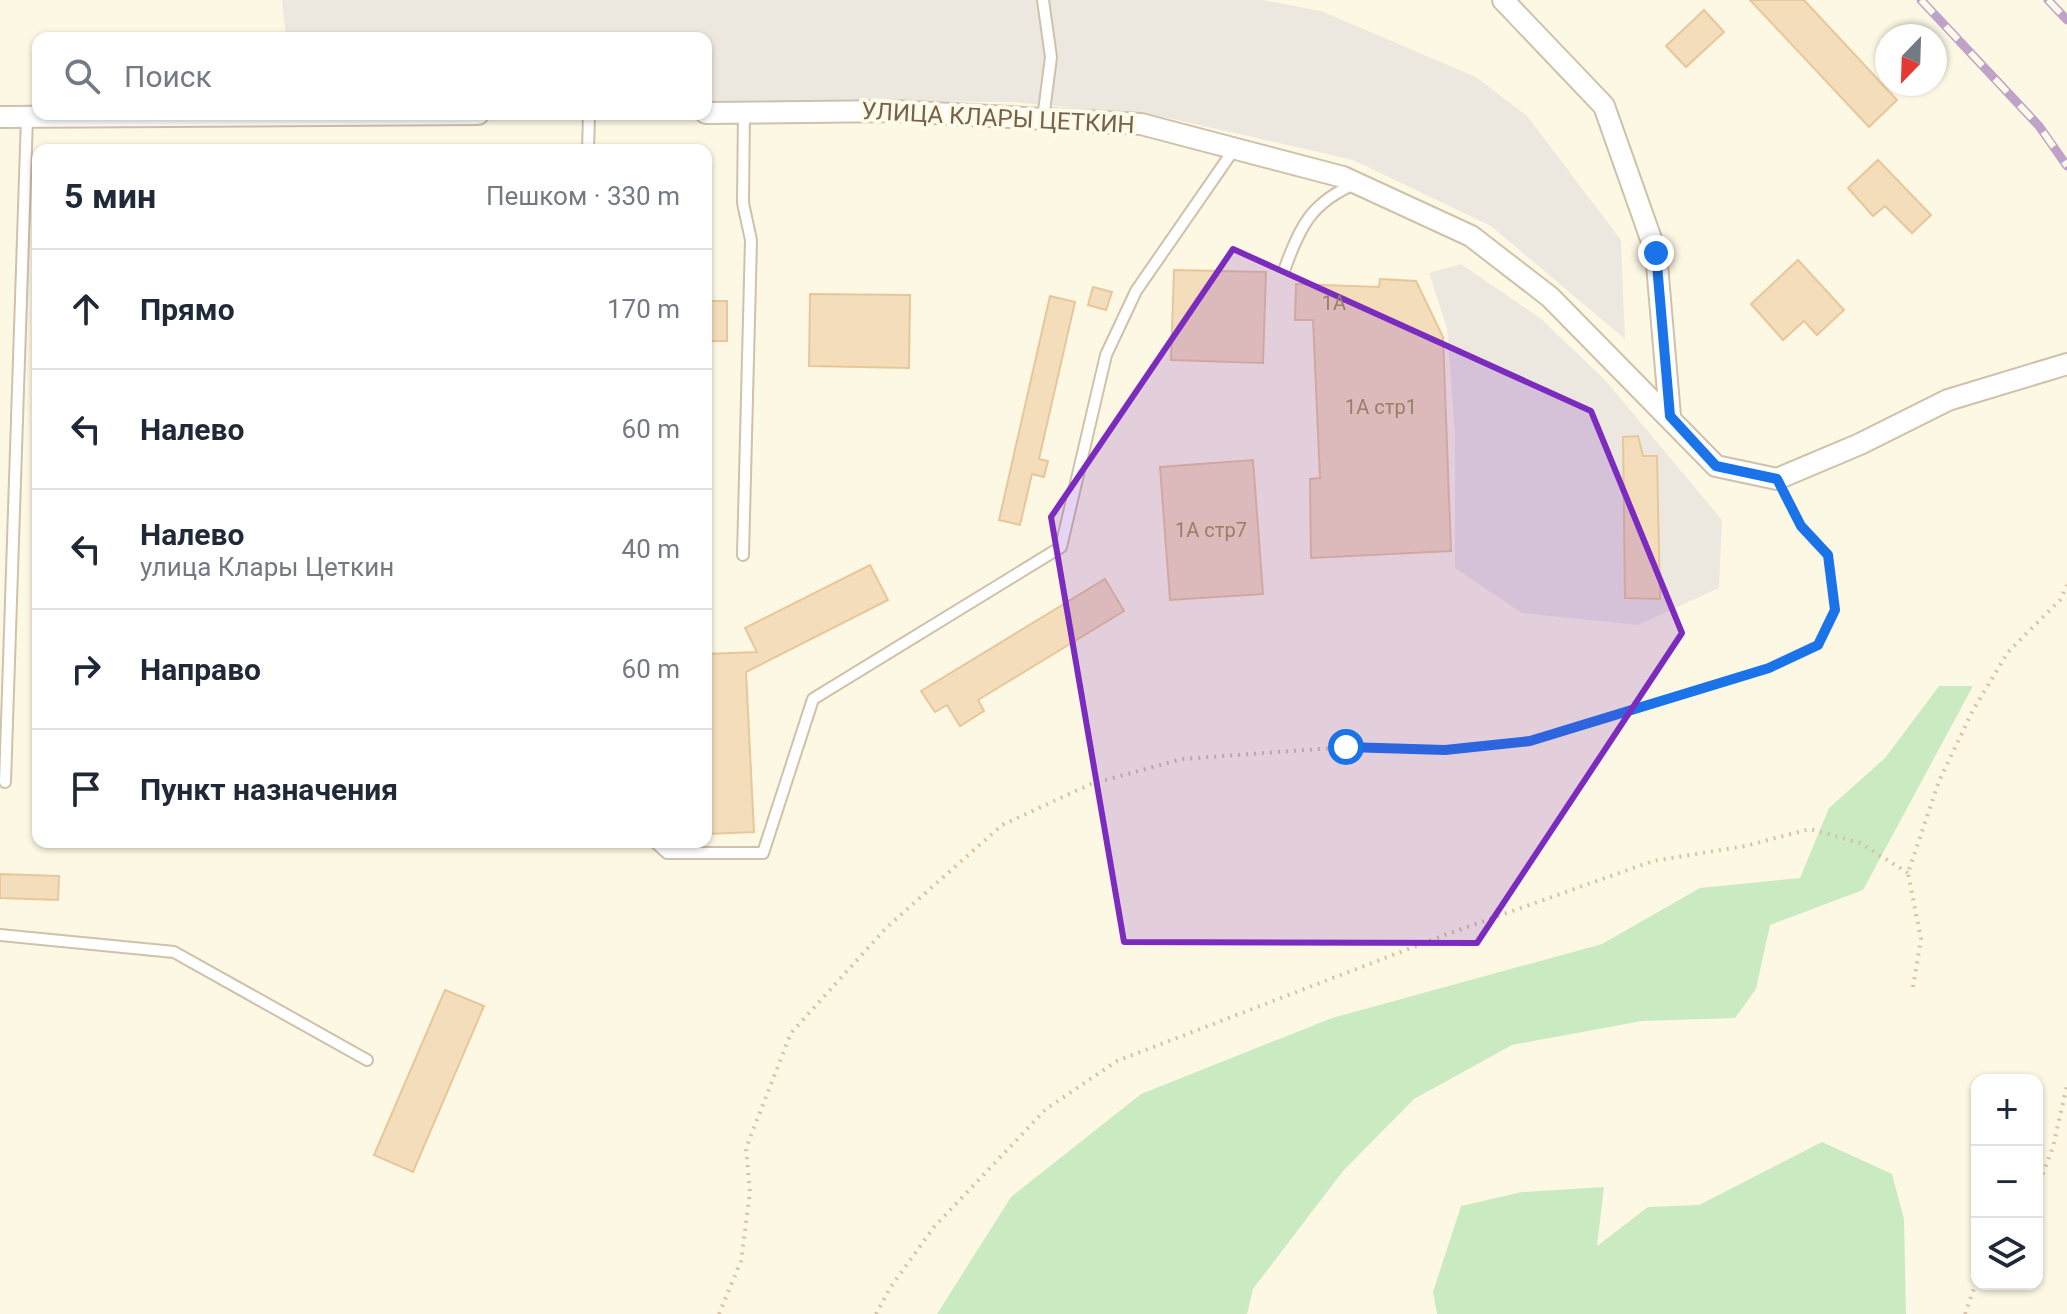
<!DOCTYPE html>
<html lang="ru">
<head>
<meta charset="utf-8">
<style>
	body { margin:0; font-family:Roboto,sans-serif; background:#f6f6f7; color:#1f2937 }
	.controls { position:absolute; right:24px; bottom:24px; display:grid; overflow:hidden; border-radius:16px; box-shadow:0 2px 6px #0004 }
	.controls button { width:72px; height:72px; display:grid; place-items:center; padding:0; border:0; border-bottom:2px solid #e0e1e3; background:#fff; color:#1f2937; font:40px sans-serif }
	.compass { position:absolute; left:1875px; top:24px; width:72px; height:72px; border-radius:50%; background:#fff; box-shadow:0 2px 6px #0004; rotate:203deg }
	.stop { position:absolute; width:24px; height:24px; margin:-18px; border:6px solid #1a73e8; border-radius:50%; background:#fff }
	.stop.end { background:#1a73e8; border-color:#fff; box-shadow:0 2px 8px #0008 }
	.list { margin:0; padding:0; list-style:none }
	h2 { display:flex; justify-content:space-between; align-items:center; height:104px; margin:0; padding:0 32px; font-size:34px }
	h2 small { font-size:26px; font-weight:400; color:#747a83 }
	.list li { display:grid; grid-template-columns:52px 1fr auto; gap:24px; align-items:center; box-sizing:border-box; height:120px; padding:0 32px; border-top:2px solid #e0e1e3 }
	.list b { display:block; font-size:30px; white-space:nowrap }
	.list p { margin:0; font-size:26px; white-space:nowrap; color:#747a83 }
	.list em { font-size:26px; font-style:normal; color:#747a83 }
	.icon { flex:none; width:44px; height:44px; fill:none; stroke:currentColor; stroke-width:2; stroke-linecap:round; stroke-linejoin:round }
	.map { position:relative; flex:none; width:2067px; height:1314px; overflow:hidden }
	.search { position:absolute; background:#fff; box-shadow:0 2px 6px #0004; left:32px; top:32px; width:680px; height:88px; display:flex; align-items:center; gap:20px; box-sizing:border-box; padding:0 28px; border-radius:16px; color:#747a83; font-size:30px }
	.panel { position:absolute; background:#fff; box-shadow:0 2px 6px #0004; left:32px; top:144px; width:680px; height:704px; border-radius:16px }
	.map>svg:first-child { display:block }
	.industrial { fill:#ede8df }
	.green { fill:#caebc2 }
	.building { fill:#f4ddbb; stroke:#e7c79a; stroke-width:2 }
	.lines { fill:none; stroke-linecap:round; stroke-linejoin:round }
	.service-casing { stroke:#cfc1aa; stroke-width:14 }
	.minor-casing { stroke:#cfc1aa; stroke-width:24 }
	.path { stroke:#d9c09e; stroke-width:4; stroke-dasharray:2 6; stroke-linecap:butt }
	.service { stroke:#fff; stroke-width:10 }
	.minor { stroke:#fff; stroke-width:20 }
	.rail-casing { stroke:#bea2c7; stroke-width:9 }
	.rail { stroke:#fffbeb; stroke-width:6; stroke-dasharray:18; stroke-linecap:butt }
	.route { stroke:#1a73e8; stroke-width:10 }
	.marked { fill:#7b2cbf; fill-opacity:0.2; stroke:#7b2cbf; stroke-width:6; stroke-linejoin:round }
	.labels { text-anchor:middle; stroke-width:8; stroke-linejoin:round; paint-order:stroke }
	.number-label { font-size:20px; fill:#968165 }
	.street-label { font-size:24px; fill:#776248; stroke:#fffbeb }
</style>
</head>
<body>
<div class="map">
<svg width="2067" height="1314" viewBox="0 0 2067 1314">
	<rect width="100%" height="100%" fill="#fdf8e4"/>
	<g class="industrial">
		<path d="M 282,0 L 1263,0 L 1321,11 L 1476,77 L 1527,116 L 1621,240 L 1625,339 L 1491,226 L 1353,160 L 1164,117 L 1014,102 L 706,101 L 706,38 L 286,38 Z"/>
		<path d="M 1461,264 L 1540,318 L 1605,380 L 1722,520 L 1719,588 L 1638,625 L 1522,613 L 1455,568 L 1455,435 L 1447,328 L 1429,273 Z"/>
	</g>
	<g class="green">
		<path d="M 1939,686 L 1973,686 L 1863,890 L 1770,925 L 1756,989 L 1735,1018 L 1642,1021 L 1512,1045 L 1414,1099 L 1343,1171 L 1253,1289 L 1247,1314 L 937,1314 L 1011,1197 L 1141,1094 L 1332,1018 L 1602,944 L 1700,888 L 1800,878 L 1829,808 L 1885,758 Z"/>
		<path d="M 1822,1142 L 1892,1174 L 1904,1219 L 1906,1314 L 1437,1314 L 1433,1292 L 1461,1206 L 1522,1192 L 1604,1187 L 1597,1246 L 1648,1207 L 1699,1205 Z"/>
	</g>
	<g class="building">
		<path d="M 1750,0 L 1804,0 L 1897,100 L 1869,127 Z"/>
		<path d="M 1704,10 L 1724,32 L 1686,67 L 1666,46 Z"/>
		<path d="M 1878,160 L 1931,215 L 1912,233 L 1885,206 L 1873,216 L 1848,188 Z"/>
		<path d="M 1798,260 L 1844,310 L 1817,335 L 1804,321 L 1783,340 L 1751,304 Z"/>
		<path d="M 1174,270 L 1266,272 L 1263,363 L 1171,360 Z"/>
		<path d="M 1380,279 L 1416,281 L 1443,337 L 1451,551 L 1311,558 L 1310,479 L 1320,478 L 1313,320 L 1295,320 L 1296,284 L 1379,287 Z"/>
		<path d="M 1093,287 L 1112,292 L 1106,310 L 1088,305 Z"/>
		<path d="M 810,294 L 910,295 L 909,368 L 809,366 Z"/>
		<path d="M 1050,296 L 1075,302 L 1039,459 L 1048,461 L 1044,477 L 1032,474 L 1020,525 L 999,520 Z"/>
		<rect x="706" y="301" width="21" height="40"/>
		<path d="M 1638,436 L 1643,456 L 1657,456 L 1660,599 L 1625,598 L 1623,437 Z"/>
		<path d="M 1253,460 L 1263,594 L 1170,600 L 1160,467 Z"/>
		<path d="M 870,565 L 888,600 L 746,672 L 754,832 L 706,834 L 706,654 L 757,652 L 745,628 Z"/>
		<path d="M 1105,579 L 1124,611 L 978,700 L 984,711 L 960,726 L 947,705 L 935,712 L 921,691 Z"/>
		<path d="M 0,874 L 59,876 L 58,900 L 0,898 Z"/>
		<path d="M 445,990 L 484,1006 L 413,1172 L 374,1155 Z"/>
	</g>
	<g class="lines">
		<defs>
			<g id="service">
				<path d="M 1043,119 L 1051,57 L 1043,0"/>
				<path d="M 588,150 L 589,114"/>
				<path d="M 1285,268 C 1300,226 1312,202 1355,184"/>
				<path d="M 743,555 L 751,240 L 743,203 L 744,112"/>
				<path d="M 5,782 L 27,117"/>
				<path d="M 655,842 L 667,853 L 763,853 L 813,699 L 1061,547 L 1106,355 L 1136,291 L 1235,148"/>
				<path d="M 0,935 L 174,952 L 367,1060"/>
			</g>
			<g id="minor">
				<path d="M 1503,0 L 1604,106 L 1656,253 L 1670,416"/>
				<path d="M 706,113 L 894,111 L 1141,124 L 1343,177 L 1471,236 L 1550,297 L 1716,466 L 1777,479 L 1860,444 L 1948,400 L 2067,364"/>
				<path d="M 0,117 L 478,114"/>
			</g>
		</defs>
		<use href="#service" class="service-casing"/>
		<use href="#minor" class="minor-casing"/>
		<g class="path">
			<path d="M 1913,987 L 1921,939 L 1908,873 L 1939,781 L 1973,710 L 2008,652 L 2060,600 L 2067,585"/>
			<path d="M 2037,1189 L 2053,1147 L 2067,1085"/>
			<path d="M 719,1314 L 741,1261 L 750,1192 L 746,1148 L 791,1033 L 886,928 L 1002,825 L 1091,784 L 1182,759 L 1346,747 L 1445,750 L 1530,741 L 1769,668 L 1818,645 L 1835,610 L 1828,555 L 1801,526 L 1785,495"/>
			<path d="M 876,1314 L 890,1288 L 934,1227 L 1046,1109 L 1117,1061 L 1442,936 L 1653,861 L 1745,846 L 1810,829 L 1860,843 L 1908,873"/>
			<path d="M 1965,1314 L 1977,1280"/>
		</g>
		<use href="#service" class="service"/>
		<use href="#minor" class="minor"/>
		<defs>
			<g id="rail">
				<path d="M 1921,0 L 2039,126 L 2067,166"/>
				<path d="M 2048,0 L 2067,20"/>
			</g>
		</defs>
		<use href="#rail" class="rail-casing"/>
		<use href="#rail" class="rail"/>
	</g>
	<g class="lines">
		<path class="route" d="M 1346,747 L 1445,750 L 1530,741 L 1769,668 L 1818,645 L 1835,610 L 1828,555 L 1801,526 L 1777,479 L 1716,466 L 1670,416 L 1656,253"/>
	</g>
	<path class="marked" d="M 1233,249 L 1591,411 L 1682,633 L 1477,943 L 1124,942 L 1051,517 Z"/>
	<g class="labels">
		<g class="number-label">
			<text x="1334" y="310">1А</text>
			<text x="1381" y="414">1А стр1</text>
			<text x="1211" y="537">1А стр7</text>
		</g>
		<g class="street-label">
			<text transform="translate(998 118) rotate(3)" y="8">УЛИЦА КЛАРЫ ЦЕТКИН</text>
		</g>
	</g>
</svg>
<div class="controls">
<button>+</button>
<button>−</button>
<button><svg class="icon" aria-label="layers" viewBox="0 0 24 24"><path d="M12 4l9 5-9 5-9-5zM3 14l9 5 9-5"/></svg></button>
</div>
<svg class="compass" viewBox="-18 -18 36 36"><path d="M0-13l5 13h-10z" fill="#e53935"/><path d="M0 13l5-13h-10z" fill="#747a83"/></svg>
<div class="stop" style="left:1346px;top:747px"></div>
<div class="stop end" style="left:1656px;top:253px"></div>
<div class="search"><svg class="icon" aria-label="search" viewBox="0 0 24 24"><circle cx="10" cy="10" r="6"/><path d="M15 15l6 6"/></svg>Поиск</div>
<section class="panel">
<h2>5 мин<small>Пешком · 330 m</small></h2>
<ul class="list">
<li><svg class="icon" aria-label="ahead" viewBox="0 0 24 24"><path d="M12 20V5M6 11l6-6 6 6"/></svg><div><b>Прямо</b></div><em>170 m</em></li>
<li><svg class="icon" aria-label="left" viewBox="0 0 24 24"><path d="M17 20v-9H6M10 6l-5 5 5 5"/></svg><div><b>Налево</b></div><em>60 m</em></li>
<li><svg class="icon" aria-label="left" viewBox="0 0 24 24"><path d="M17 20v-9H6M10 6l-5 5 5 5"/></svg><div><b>Налево</b><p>улица Клары Цеткин</p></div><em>40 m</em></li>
<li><svg class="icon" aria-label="right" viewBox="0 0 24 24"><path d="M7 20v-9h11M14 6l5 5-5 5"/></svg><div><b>Направо</b></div><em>60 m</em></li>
<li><svg class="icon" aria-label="arrive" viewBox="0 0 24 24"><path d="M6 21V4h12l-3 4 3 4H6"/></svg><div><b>Пункт назначения</b></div></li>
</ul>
</section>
</div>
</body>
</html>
